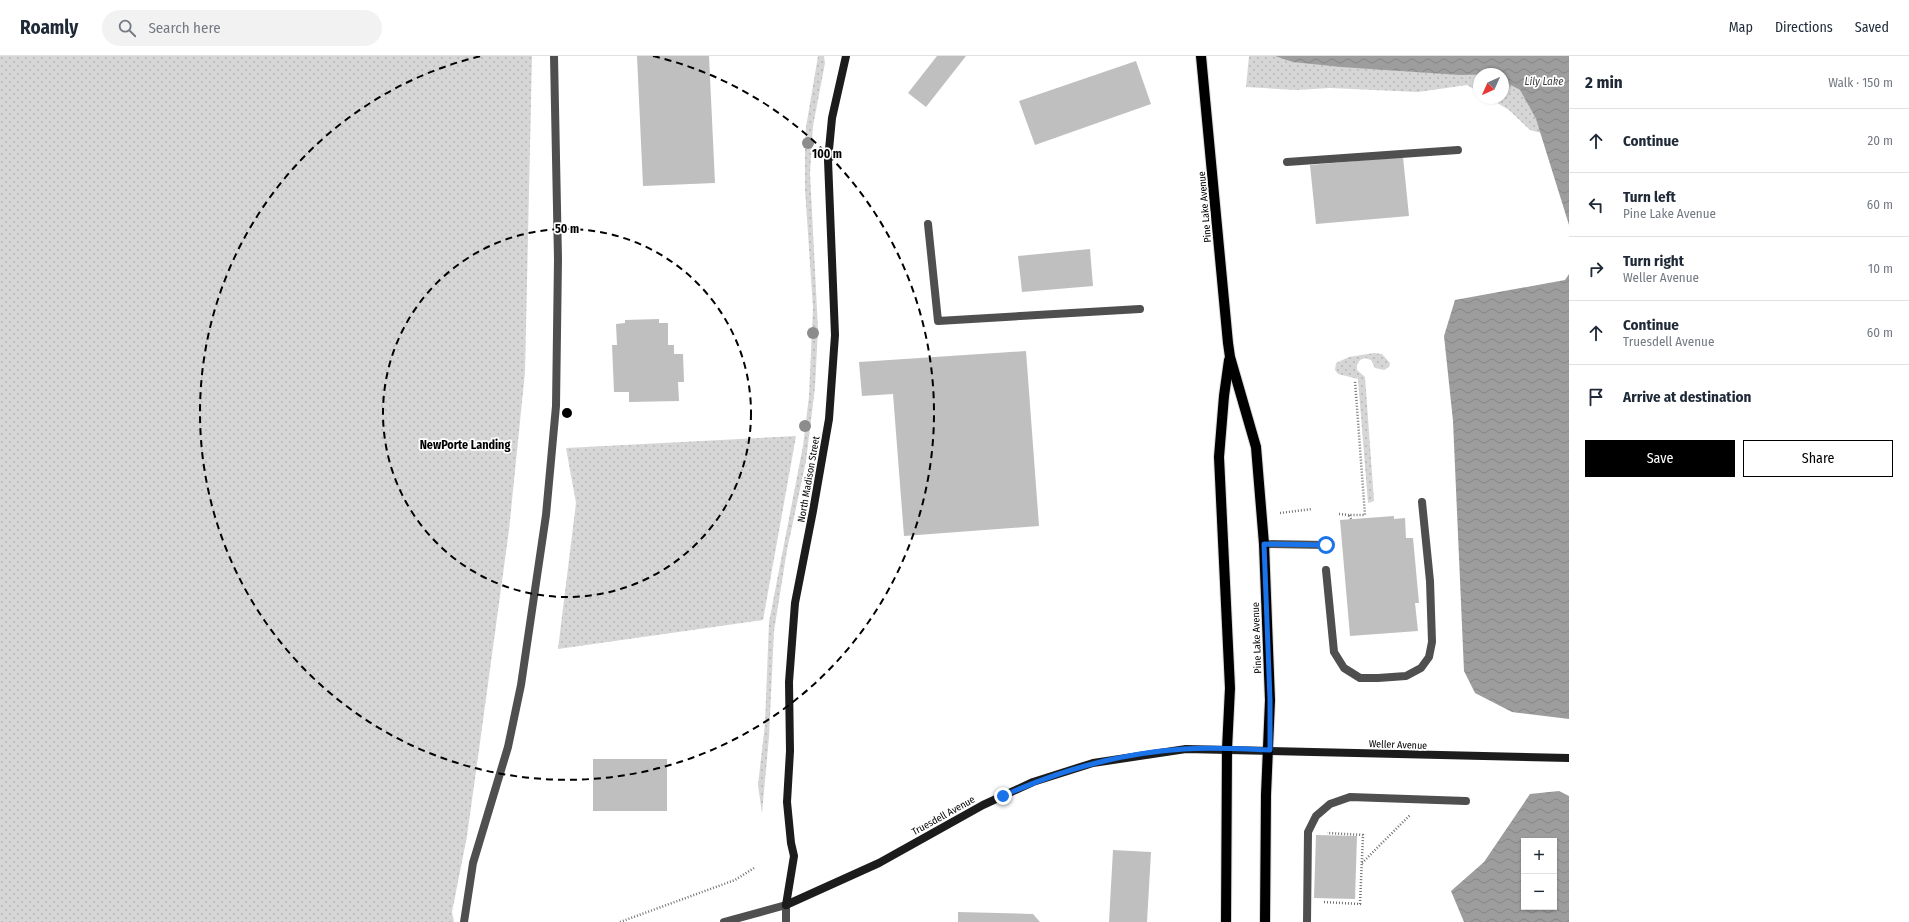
<!DOCTYPE html>
<html lang="en">
<head>
<meta charset="utf-8">
<style>
	body { margin:0; font-family:"Fira Sans Condensed",sans-serif; background:#f2f2f3; color:#1f2937 }
	.controls { position:absolute; right:12px; bottom:12px; display:grid; overflow:hidden; border-radius:0px; box-shadow:0 1px 3px #0004 }
	.controls button { width:36px; height:36px; display:grid; place-items:center; padding:0; border:0; border-bottom:1px solid #e0e1e3; background:#fff; color:#1f2937; font:20px sans-serif }
	.compass { position:absolute; left:1473px; top:12px; width:36px; height:36px; border-radius:50%; background:#fff; box-shadow:0 1px 3px #0004; rotate:225deg }
	.stop { position:absolute; width:12px; height:12px; margin:-9px; border:3px solid #1a73e8; border-radius:50%; background:#fff }
	.stop.end { background:#1a73e8; border-color:#fff; box-shadow:0 1px 4px #0008 }
	.list { margin:0; padding:0; list-style:none }
	h2 { display:flex; justify-content:space-between; align-items:center; height:52px; margin:0; padding:0 16px; font-size:17px }
	h2 small { font-size:13px; font-weight:400; color:#747a83 }
	.list li { display:grid; grid-template-columns:26px 1fr auto; gap:12px; align-items:center; box-sizing:border-box; height:64px; padding:0 16px; border-top:1px solid #e0e1e3 }
	.list b { display:block; font-size:15px; white-space:nowrap }
	.list p { margin:0; font-size:13px; white-space:nowrap; color:#747a83 }
	.list em { font-size:13px; font-style:normal; color:#747a83 }
	.actions { display:flex; gap:8px; padding:12px 16px }
	.actions a { flex:1; padding:9px 0; border:1px solid #000; border-radius:0px; text-align:center; font-size:14px; color:#000 }
	.actions .main { background:#000; color:#fff }
	.icon { flex:none; width:22px; height:22px; fill:none; stroke:currentColor; stroke-width:2; stroke-linecap:round; stroke-linejoin:round }
	.map { position:relative; flex:none; width:1569px; height:866px; overflow:hidden }
	header { display:flex; align-items:center; gap:24px; box-sizing:border-box; height:56px; padding:0 20px; background:#fff; border-bottom:1px solid #e0e1e3 }
	header strong { font-size:19px }
	nav { display:flex; gap:22px; margin-inline-start:auto; font-size:14px }
	.search { width:280px; height:36px; background:#f2f2f3; display:flex; align-items:center; gap:10px; box-sizing:border-box; padding:0 14px; border-radius:22px; color:#747a83; font-size:15px }
	main { display:flex }
	aside { flex:1; background:#fff }
	.map>svg:first-child { display:block }
	.grass { fill:url(#grass-dots) }
	.water { fill:url(#water-waves); fill-rule:evenodd }
	.building { fill:#bfbfbf }
	.lines { fill:none; stroke-linecap:round; stroke-linejoin:round }
	.primary-casing { stroke:#dbdbdb; stroke-width:12 }
	.path { stroke:#717171; stroke-width:2.5; stroke-dasharray:1 2; stroke-linecap:butt }
	.lane { stroke:#4f4f4f; stroke-width:8 }
	.street { stroke:#4f4f4f; stroke-width:8 }
	.secondary { stroke:#1c1c1c; stroke-width:8 }
	.primary { stroke:#000; stroke-width:10 }
	.tree { fill:#8c8c8c }
	.route { stroke:#1a73e8; stroke-width:5 }
	.ring { fill:none; stroke:#000; stroke-width:2; stroke-dasharray:7 5 }
	.labels { text-anchor:middle; stroke-width:3.5; stroke-linejoin:round; paint-order:stroke }
	.street-label { font-size:10px; fill:#000; stroke:#fff }
	.water-label { font-size:11px; font-style:italic; fill:#3e3e3e; stroke:#fff }
	.quarter-label { font-size:12px; font-weight:bold; fill:#000; stroke:#fff }
	.centre { fill:#000; stroke:#fff; stroke-width:2 }
	.ring-label { font-size:12px; text-anchor:middle; font-weight:bold; fill:#000; stroke:#fff; stroke-width:3.5; stroke-linejoin:round; paint-order:stroke }
</style>
</head>
<body>
<header>
<strong>Roamly</strong>
<div class="search"><svg class="icon" aria-label="search" viewBox="0 0 24 24"><circle cx="10" cy="10" r="6"/><path d="M15 15l6 6"/></svg>Search here</div>
<nav><a>Map</a><a>Directions</a><a>Saved</a></nav>
</header>
<main>
<div class="map">
<svg width="1569" height="866" viewBox="0 0 1569 866">
	<defs>
		<pattern id="grass-dots" width="8" height="8" patternUnits="userSpaceOnUse"><rect width="8" height="8" fill="#d6d6d6"/><path d="M2 2h.1M6 6h.1" fill="none" stroke="#b6b6b6" stroke-width="1.8" stroke-linecap="round"/></pattern>
		<pattern id="water-waves" width="16" height="10" patternUnits="userSpaceOnUse"><rect width="16" height="10" fill="#9d9d9d"/><path d="M0 5q4-4 8 0t8 0" fill="none" stroke="#858585"/></pattern>
	</defs>
	<rect width="100%" height="100%" fill="#fff"/>
	<g class="grass">
		<path d="M 0,0 L 532,0 L 525,316 L 509,474 L 478,701 L 467,780 L 452,856 L 454,866 L 0,866 Z"/>
		<path d="M 818,0 L 824,0 L 825,7 L 813,70 L 810,117 L 818,273 L 815,331 L 806,405 L 787,494 L 774,575 L 769,681 L 762,757 L 758,729 L 765,668 L 769,566 L 803,390 L 809,340 L 813,252 L 805,133 L 805,93 L 806,71 Z"/>
		<path d="M 1249,0 L 1275,0 L 1491,18 L 1479,18 L 1479,36 L 1467,29 L 1418,36 L 1330,32 L 1296,34 L 1246,31 Z"/>
		<path d="M 1503,25 L 1520,34 L 1536,63 L 1541,77 L 1530,74 L 1509,54 L 1489,42 L 1503,42 Z"/>
		<path d="M 1374,297 L 1382,298 L 1390,307 L 1389,311 L 1384,314 L 1375,312 L 1371,304 L 1365,302 L 1360,304 L 1357,309 L 1357,314 L 1365,321 L 1374,445 L 1368,447 L 1358,323 L 1338,318 L 1335,314 L 1336,307 L 1349,301 Z"/>
		<path d="M 796,380 L 763,564 L 558,593 L 576,447 L 566,392 Z"/>
	</g>
	<g class="water">
		<path d="M 1275,0 L 1569,0 L 1569,169 L 1536,63 L 1520,34 L 1503,25 L 1503,18 L 1460,19 L 1341,11 L 1293,6 Z"/>
		<path d="M 1569,218 L 1569,663 L 1512,656 L 1475,637 L 1464,615 L 1453,365 L 1444,280 L 1455,244 L 1565,224 Z"/>
		<path d="M 1559,735 L 1569,740 L 1569,866 L 1464,866 L 1451,835 L 1484,806 L 1530,738 ZM 1524,785 L 1554,785 L 1554,851 L 1524,851 Z"/>
	</g>
	<g class="building">
		<path d="M 637,0 L 709,0 L 715,127 L 643,130 Z"/>
		<path d="M 937,0 L 966,0 L 926,51 L 908,37 Z"/>
		<path d="M 1136,5 L 1151,48 L 1035,89 L 1019,45 Z"/>
		<path d="M 1403,101 L 1409,160 L 1316,168 L 1310,109 Z"/>
		<path d="M 1090,193 L 1093,230 L 1022,236 L 1018,200 Z"/>
		<path d="M 659,263 L 659,267 L 668,267 L 668,289 L 674,289 L 674,298 L 683,298 L 684,326 L 678,326 L 679,345 L 629,346 L 629,336 L 614,336 L 612,289 L 617,289 L 616,268 L 625,267 L 625,264 Z"/>
		<path d="M 1026,295 L 1039,470 L 904,480 L 893,338 L 862,340 L 859,306 Z"/>
		<path d="M 1394,460 L 1394,463 L 1405,462 L 1406,482 L 1413,482 L 1419,547 L 1415,547 L 1418,575 L 1350,580 L 1340,464 Z"/>
		<rect x="593" y="703" width="74" height="52"/>
		<path d="M 1316,779 L 1357,780 L 1355,843 L 1314,842 Z"/>
		<path d="M 1113,794 L 1151,796 L 1147,866 L 1109,866 Z"/>
		<path d="M 958,856 L 1033,858 L 1040,866 L 958,866 Z"/>
	</g>
	<g class="lines">
		<defs>
			<g id="primary">
				<path d="M 1201,0 L 1228,287 L 1230,301 L 1256,391 L 1264,488 L 1270,644 L 1266,739 L 1265,866"/>
				<path d="M 1226,866 L 1227,693 L 1230,632 L 1219,401 L 1224,340 L 1229,304"/>
			</g>
		</defs>
		<use href="#primary" class="primary-casing"/>
		<g class="path">
			<path d="M 1280,457 L 1312,453"/>
			<path d="M 1339,458 L 1349,459"/>
			<path d="M 1351,463 L 1349,459 L 1365,459 L 1355,325"/>
			<path d="M 1362,807 L 1410,759"/>
			<path d="M 1324,846 L 1360,848 L 1363,779 L 1327,777"/>
			<path d="M 620,866 L 735,824 L 754,812"/>
		</g>
		<g class="lane">
			<path d="M 1287,106 L 1458,94"/>
			<path d="M 928,168 L 938,265 L 1140,253"/>
			<path d="M 1264,488 L 1326,489"/>
			<path d="M 1326,514 L 1334,596 L 1344,612 L 1360,622 L 1378,622 L 1406,620 L 1421,612 L 1429,601 L 1432,586 L 1430,525 L 1422,446"/>
			<path d="M 1307,866 L 1308,776 L 1316,760 L 1330,748 L 1350,741 L 1466,745"/>
		</g>
		<g class="street">
			<path d="M 464,866 L 473,807 L 508,691 L 521,629 L 546,459 L 556,350 L 558,203 L 554,0"/>
			<path d="M 724,866 L 786,849 L 786,866"/>
		</g>
		<g class="secondary">
			<path d="M 786,849 L 794,800 L 791,787 L 787,746 L 790,695 L 789,626 L 795,547 L 813,455 L 829,363 L 835,279 L 828,104 L 832,62 L 846,0"/>
			<path d="M 786,849 L 879,807 L 983,749 L 1033,726 L 1093,707 L 1186,693 L 1569,702"/>
		</g>
		<use href="#primary" class="primary"/>
	</g>
	<g class="tree">
		<circle cx="808" cy="87" r="6"/>
		<circle cx="813" cy="277" r="6"/>
		<circle cx="805" cy="370" r="6"/>
	</g>
	<g class="lines">
		<path class="route" d="M 1003,740 C 1060,714 1121,697 1184,693 C 1212,691 1241,693 1270,694 L 1270,644 L 1264,488 L 1326,489"/>
	</g>
	<g class="ring">
		<circle cx="567" cy="357" r="184"/>
		<path d="M653 0A367 367 0 1 1 481 0"/>
	</g>
	<g class="labels">
		<g class="street-label">
			<text transform="translate(1204 151) rotate(-95)" y="4">Pine Lake Avenue</text>
			<text transform="translate(808 423) rotate(-80)" y="4">North Madison Street</text>
			<text transform="translate(1256 582) rotate(-92)" y="4">Pine Lake Avenue</text>
			<text transform="translate(1398 688) rotate(2)" y="4">Weller Avenue</text>
			<text transform="translate(943 759) rotate(-29)" y="4">Truesdell Avenue</text>
		</g>
		<g class="water-label">
			<text x="1544" y="29">Lily Lake</text>
		</g>
		<g class="quarter-label">
			<text x="465" y="393">NewPorte Landing</text>
		</g>
	</g>
	<circle cx="567" cy="357" r="6" class="centre"/>
	<g class="ring-label">
		<text x="827" y="102">100 m</text>
		<text x="567" y="177">50 m</text>
	</g>
</svg>
<div class="controls">
<button>+</button>
<button>−</button>
</div>
<svg class="compass" viewBox="-18 -18 36 36"><path d="M0-13l5 13h-10z" fill="#e53935"/><path d="M0 13l5-13h-10z" fill="#747a83"/></svg>
<div class="stop" style="left:1326px;top:489px"></div>
<div class="stop end" style="left:1003px;top:740px"></div>
</div>
<aside>
<h2>2 min<small>Walk · 150 m</small></h2>
<ul class="list">
<li><svg class="icon" aria-label="ahead" viewBox="0 0 24 24"><path d="M12 20V5M6 11l6-6 6 6"/></svg><div><b>Continue</b></div><em>20 m</em></li>
<li><svg class="icon" aria-label="left" viewBox="0 0 24 24"><path d="M17 20v-9H6M10 6l-5 5 5 5"/></svg><div><b>Turn left</b><p>Pine Lake Avenue</p></div><em>60 m</em></li>
<li><svg class="icon" aria-label="right" viewBox="0 0 24 24"><path d="M7 20v-9h11M14 6l5 5-5 5"/></svg><div><b>Turn right</b><p>Weller Avenue</p></div><em>10 m</em></li>
<li><svg class="icon" aria-label="ahead" viewBox="0 0 24 24"><path d="M12 20V5M6 11l6-6 6 6"/></svg><div><b>Continue</b><p>Truesdell Avenue</p></div><em>60 m</em></li>
<li><svg class="icon" aria-label="arrive" viewBox="0 0 24 24"><path d="M6 21V4h12l-3 4 3 4H6"/></svg><div><b>Arrive at destination</b></div></li>
</ul>
<div class="actions"><a class="main">Save</a><a>Share</a></div>
</aside>
</main>
</body>
</html>
